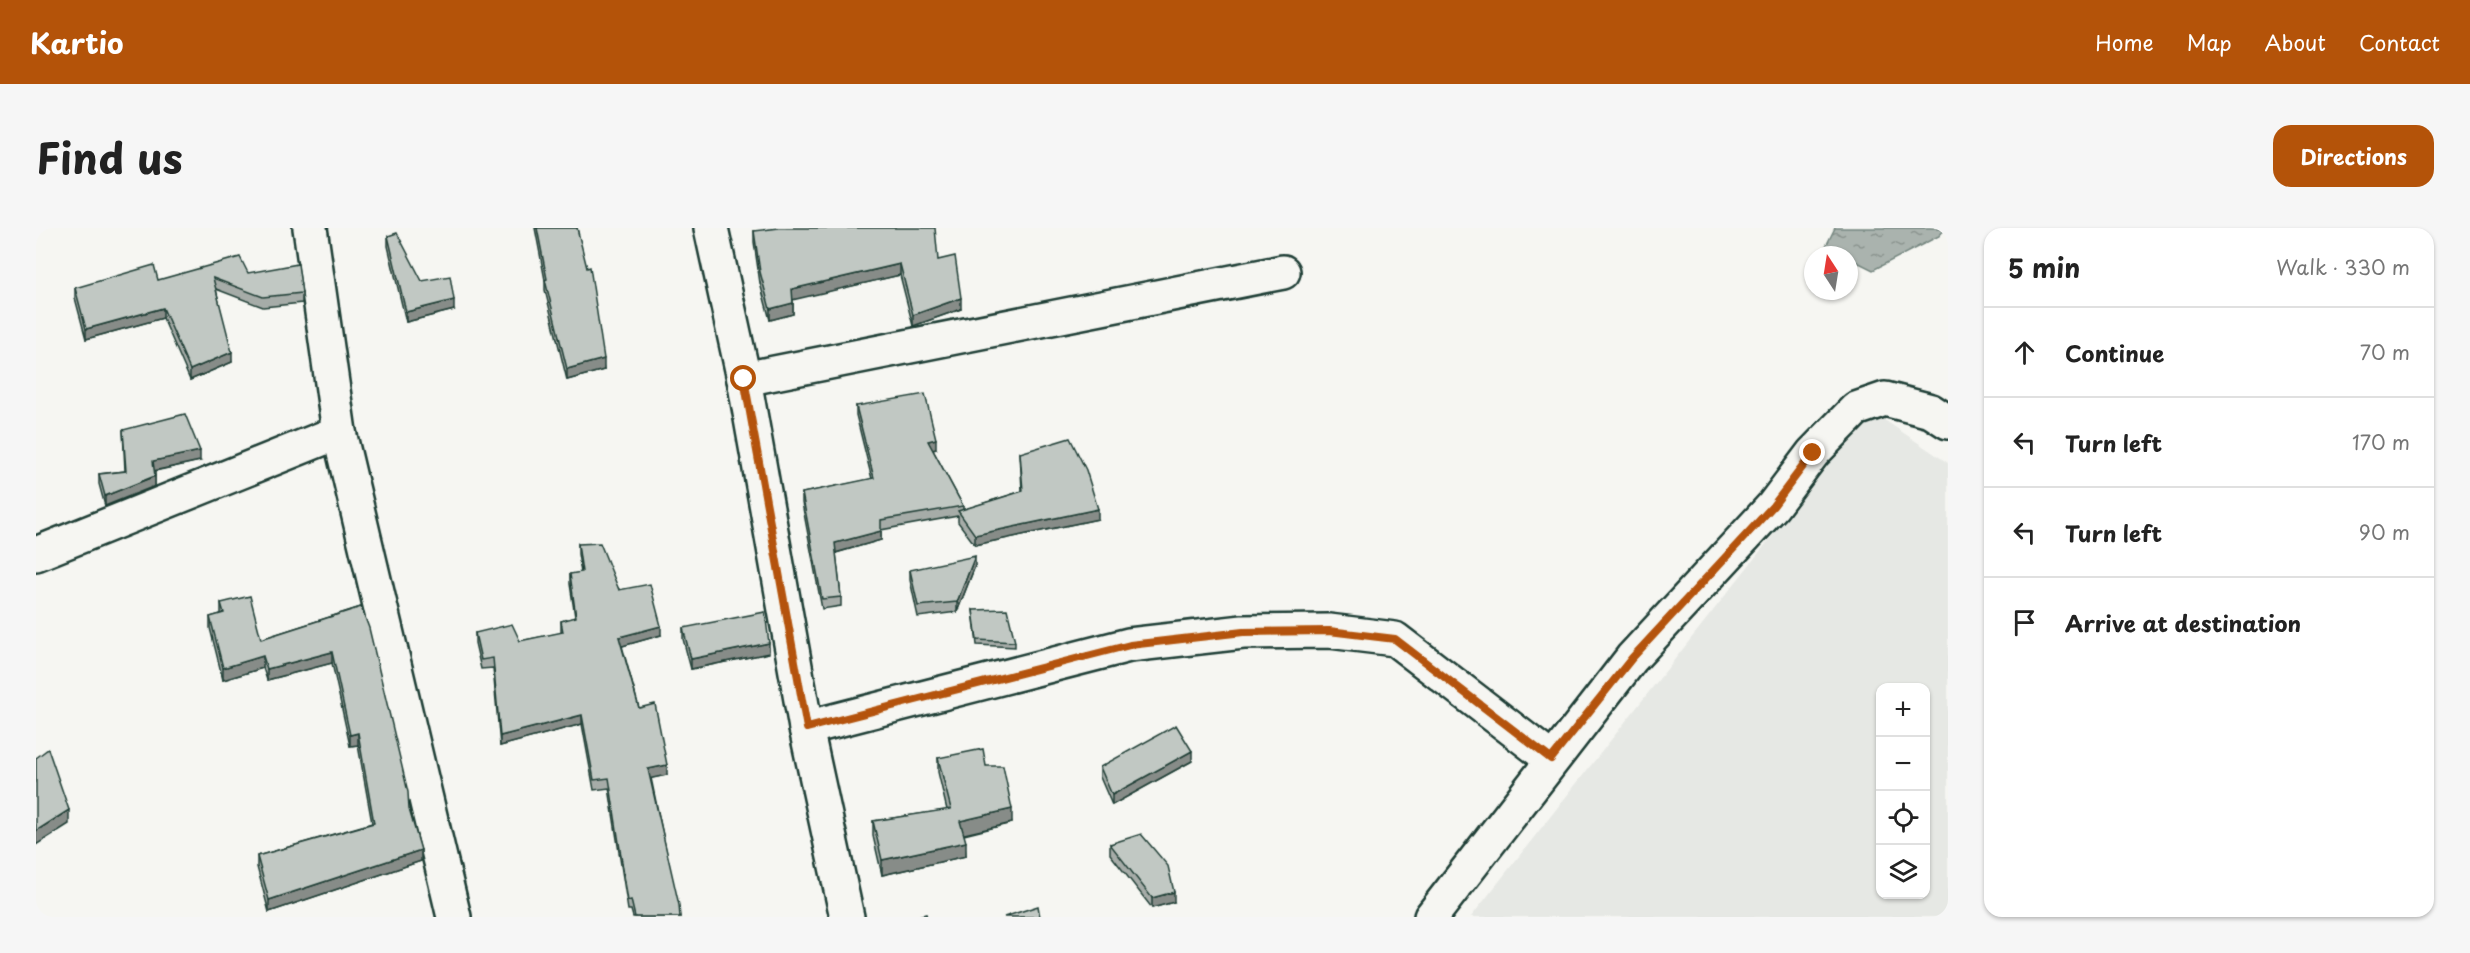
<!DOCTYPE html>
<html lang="en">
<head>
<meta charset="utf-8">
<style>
	body { margin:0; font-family:"Playpen Sans",sans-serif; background:#f6f6f6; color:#222 }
	.controls { position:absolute; right:18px; bottom:18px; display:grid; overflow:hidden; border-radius:12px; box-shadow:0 2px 4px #0004 }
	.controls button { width:54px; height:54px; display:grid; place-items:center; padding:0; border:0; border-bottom:2px solid #e0e0e0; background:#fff; color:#222; font:30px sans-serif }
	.compass { position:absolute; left:1768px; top:18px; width:54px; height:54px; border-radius:50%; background:#fff; box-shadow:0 2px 4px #0004; rotate:348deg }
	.stop { position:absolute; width:18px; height:18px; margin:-14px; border:4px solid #b45309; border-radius:50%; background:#fff }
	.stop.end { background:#b45309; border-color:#fff; box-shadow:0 2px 6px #0008 }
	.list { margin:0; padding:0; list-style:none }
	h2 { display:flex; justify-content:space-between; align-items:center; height:78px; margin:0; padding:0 24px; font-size:26px }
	h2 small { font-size:20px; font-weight:400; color:#767676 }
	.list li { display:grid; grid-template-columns:39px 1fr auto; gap:18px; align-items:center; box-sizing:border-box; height:90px; padding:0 24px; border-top:2px solid #e0e0e0 }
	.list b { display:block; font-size:22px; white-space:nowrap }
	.list em { font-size:20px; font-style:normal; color:#767676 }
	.icon { flex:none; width:33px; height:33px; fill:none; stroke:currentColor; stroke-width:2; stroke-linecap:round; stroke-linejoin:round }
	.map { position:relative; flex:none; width:1912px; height:689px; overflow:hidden; border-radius:18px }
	header { display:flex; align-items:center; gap:36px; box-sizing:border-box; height:84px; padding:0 30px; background:#b45309; color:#fff }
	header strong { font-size:28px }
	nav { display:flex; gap:33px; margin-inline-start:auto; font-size:21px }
	.intro { display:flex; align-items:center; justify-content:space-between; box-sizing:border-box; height:144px; padding:0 36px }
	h1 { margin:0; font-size:42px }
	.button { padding:15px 27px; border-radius:18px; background:#b45309; color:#fff; font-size:21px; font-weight:700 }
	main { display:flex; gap:36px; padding:0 36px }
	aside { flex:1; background:#fff; border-radius:18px; box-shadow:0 2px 4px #0004 }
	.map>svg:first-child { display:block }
	.built { fill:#e6e8e4; fill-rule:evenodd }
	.water { fill:url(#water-ripples); stroke:#72847d; stroke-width:1.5 }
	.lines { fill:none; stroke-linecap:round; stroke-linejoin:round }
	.minor-casing { stroke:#1f3d34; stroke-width:38 }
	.minor { stroke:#f6f6f2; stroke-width:33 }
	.wall { fill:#a6aca8; stroke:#1f3d34; stroke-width:1.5 }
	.shaded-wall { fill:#878c88; stroke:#1f3d34; stroke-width:1.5 }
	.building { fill:#c1c8c3; stroke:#1f3d34; stroke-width:1.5 }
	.route { stroke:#b45309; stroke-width:8 }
</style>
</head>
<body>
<header>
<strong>Kartio</strong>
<nav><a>Home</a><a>Map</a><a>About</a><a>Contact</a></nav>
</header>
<div class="intro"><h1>Find us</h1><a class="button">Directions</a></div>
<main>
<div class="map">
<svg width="1912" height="689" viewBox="0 0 1912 689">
	<defs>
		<pattern id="water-ripples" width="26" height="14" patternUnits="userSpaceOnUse" patternTransform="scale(1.5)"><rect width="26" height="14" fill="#aab3ae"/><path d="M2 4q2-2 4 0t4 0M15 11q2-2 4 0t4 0" fill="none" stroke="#8a938e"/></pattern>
	</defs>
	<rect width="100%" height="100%" fill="#f6f6f2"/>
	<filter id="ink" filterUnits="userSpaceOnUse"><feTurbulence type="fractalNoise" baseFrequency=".0167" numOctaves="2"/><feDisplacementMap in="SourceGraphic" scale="12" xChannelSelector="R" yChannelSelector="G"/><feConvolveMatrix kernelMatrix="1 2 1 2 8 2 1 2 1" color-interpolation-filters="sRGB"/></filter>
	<g filter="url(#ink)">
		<path class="built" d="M 1835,183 L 1912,235 L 1912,689 L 1435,689 ZM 1844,460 L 1890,460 L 1890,666 L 1844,666 Z"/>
		<path class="water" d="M 1799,0 L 1910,0 L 1903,8 L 1837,42 L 1813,30 L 1813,27 L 1790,18 Z"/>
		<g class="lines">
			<defs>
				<g id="minor">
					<path d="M 274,0 L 303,204 L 418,689"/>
					<path d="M 675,0 L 708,151 L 770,500 L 811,689"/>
					<path d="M 708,151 L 1247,44"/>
					<path d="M 0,326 L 303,204"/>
					<path d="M 770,500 L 1093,417 L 1207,404 L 1293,403 L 1359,411 L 1515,531"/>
					<path d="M 1395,689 L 1596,430 L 1737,278 L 1777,225 L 1820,181 L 1849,171 L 1895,183 L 1912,194"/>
				</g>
			</defs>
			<use href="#minor" class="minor-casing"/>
			<use href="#minor" class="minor"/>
		</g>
		<g class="wall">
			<path d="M 499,0 L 541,0 L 568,142 L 531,152 L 509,62 L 509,52 Z"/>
			<path d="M 718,3 L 902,32 L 925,81 L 877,98 L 864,47 L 757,71 L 757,86 L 734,92 L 724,55 L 718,14 Z"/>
			<path d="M 352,8 L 386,53 L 418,82 L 370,94 L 352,18 Z"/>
			<path d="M 212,45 L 266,65 L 266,75 L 227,79 L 180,61 L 196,134 L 154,152 L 127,90 L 50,111 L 39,70 L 39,60 Z"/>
			<path d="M 820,178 L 900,221 L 897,222 L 927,278 L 927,282 L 986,263 L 984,225 L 1062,291 L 939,317 L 922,294 L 922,288 L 845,302 L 845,312 L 800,325 L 805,369 L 805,378 L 786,381 L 766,275 L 766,265 L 836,251 L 820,187 Z"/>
			<path d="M 87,202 L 164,233 L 119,243 L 119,258 L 69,278 L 63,256 L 63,246 L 89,243 Z"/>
			<path d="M 542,316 L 625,407 L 586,418 L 603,480 L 631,547 L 615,550 L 644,689 L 597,689 L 595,682 L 592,682 L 573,560 L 558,562 L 546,496 L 464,518 L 457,440 L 445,441 L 439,415 L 439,405 L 484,413 L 525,405 L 525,393 L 539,389 L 534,356 L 534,346 L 545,345 L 542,326 Z"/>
			<path d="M 939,338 L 921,384 L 882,389 L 874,352 L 874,342 Z"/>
			<path d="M 185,375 L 225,411 L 325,379 L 385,633 L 233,684 L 221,639 L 221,628 L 336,595 L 322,517 L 314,518 L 296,435 L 231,452 L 227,440 L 187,452 L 174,400 L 174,389 L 185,386 Z"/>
			<path d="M 937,382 L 979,414 L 979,419 L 941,417 Z"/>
			<path d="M 647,400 L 733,425 L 655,441 L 647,411 Z"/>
			<path d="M 902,530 L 950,538 L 976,595 L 928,607 L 930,628 L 846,647 L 837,608 L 837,593 L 911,582 L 902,544 Z"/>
			<path d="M 1156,533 L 1076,577 L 1064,549 L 1064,539 Z"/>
			<path d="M 1074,616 L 1138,674 L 1116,680 L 1074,626 Z"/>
		</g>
		<g class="shaded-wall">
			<path d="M 864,36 L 864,47 L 756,72 L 756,61 Z"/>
			<path d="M 925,70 L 925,81 L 877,98 L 877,87 Z"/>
			<path d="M 418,72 L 418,82 L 370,94 L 370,84 Z"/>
			<path d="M 757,75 L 757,86 L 734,92 L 734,81 Z"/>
			<path d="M 127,80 L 127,90 L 50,111 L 50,101 Z"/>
			<path d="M 196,124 L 196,134 L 154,152 L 154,142 Z"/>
			<path d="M 568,131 L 568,142 L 531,152 L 531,141 Z"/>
			<path d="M 900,211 L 900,221 L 892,223 L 892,213 Z"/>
			<path d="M 164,223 L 164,233 L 117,243 L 117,233 Z"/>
			<path d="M 119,248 L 119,258 L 69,278 L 69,268 Z"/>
			<path d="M 1062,281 L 1062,291 L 939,317 L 939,307 Z"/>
			<path d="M 845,303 L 845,312 L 799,325 L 799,315 Z"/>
			<path d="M 939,328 L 939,338 L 921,384 L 921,374 Z"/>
			<path d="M 625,398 L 625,407 L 583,419 L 583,409 Z"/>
			<path d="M 733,415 L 733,425 L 655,441 L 655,431 Z"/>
			<path d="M 296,424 L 296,435 L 231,452 L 231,441 Z"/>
			<path d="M 227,428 L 227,440 L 187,452 L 187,440 Z"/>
			<path d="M 546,487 L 546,496 L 464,518 L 464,508 Z"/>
			<path d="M 322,505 L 322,517 L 314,518 L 314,507 Z"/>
			<path d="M 1156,523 L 1156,533 L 1076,577 L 1076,567 Z"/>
			<path d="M 631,537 L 631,547 L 612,551 L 612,541 Z"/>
			<path d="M 976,581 L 976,595 L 924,607 L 924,593 Z"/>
			<path d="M 33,582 L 33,596 L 0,617 L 0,603 Z"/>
			<path d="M 930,614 L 930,628 L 846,647 L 846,632 Z"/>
			<path d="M 385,622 L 385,633 L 233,684 L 233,672 Z"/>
			<path d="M 1138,664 L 1138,674 L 1116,680 L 1116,670 Z"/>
		</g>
		<g class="building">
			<path d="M 501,0 L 541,0 L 551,40 L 554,39 L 568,131 L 531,141 L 509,52 L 511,51 Z"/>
			<path d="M 743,0 L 899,0 L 902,32 L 919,28 L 925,70 L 877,87 L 864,36 L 756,61 L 757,75 L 734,81 L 724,44 L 718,3 Z"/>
			<path d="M 361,5 L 386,53 L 414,48 L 418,72 L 370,84 L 352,8 Z"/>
			<path d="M 204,29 L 212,45 L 262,36 L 266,65 L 227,69 L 177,50 L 196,124 L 154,142 L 127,80 L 50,101 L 39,60 L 118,37 L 122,52 Z"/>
			<path d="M 889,166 L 900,211 L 892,213 L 927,278 L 845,292 L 845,303 L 799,315 L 805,369 L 786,371 L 766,265 L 838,250 L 820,178 Z"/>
			<path d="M 149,186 L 164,223 L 117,233 L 119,248 L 69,268 L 63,246 L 90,243 L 87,202 Z"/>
			<path d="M 1034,210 L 1050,242 L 1062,281 L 939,307 L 922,283 L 987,263 L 984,225 Z"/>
			<path d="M 564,315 L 583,362 L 614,356 L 625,398 L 583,409 L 603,480 L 619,476 L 631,537 L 612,541 L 643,677 L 644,689 L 599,689 L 595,672 L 592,673 L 573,550 L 558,552 L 546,487 L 464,508 L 457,430 L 445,432 L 439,405 L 476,396 L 484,413 L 527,404 L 525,393 L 540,389 L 534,346 L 546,344 L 542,316 Z"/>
			<path d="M 939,328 L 921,374 L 882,378 L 874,342 Z"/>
			<path d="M 214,368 L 225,411 L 325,379 L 333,400 L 372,564 L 373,581 L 385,622 L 233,672 L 221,628 L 338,595 L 322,505 L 314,507 L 296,424 L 231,441 L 227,428 L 187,440 L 174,389 L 188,385 L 185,375 Z"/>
			<path d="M 971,381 L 979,414 L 941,412 L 937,382 Z"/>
			<path d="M 729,384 L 733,415 L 655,431 L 647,400 Z"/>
			<path d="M 1140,497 L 1156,523 L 1076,567 L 1064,539 Z"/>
			<path d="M 12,521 L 33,582 L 0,603 L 0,530 Z"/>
			<path d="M 947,521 L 950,538 L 967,538 L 976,581 L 924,593 L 930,614 L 846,632 L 837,593 L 915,581 L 902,530 Z"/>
			<path d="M 1105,606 L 1132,638 L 1138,664 L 1116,670 L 1074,616 Z"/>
			<path d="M 1002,678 L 1004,689 L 968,689 Z"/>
			<path d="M 890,686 L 891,689 L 879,689 Z"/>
		</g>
	</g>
	<g class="lines" filter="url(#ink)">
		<path class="route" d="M 708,151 L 771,500 L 1094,417 L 1207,404 L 1293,403 L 1359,411 L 1515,531 L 1596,430 L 1737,278 L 1777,225"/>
	</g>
</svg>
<div class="controls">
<button>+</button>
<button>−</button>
<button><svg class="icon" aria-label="locate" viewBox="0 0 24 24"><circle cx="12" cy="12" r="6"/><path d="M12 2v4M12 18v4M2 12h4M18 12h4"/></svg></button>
<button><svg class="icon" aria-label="layers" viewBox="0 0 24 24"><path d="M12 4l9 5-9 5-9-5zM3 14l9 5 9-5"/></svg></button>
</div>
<svg class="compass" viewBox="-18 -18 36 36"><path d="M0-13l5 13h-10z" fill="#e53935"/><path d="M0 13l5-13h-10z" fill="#767676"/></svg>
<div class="stop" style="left:708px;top:151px"></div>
<div class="stop end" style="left:1777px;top:225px"></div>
</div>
<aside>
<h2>5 min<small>Walk · 330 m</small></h2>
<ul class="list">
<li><svg class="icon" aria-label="ahead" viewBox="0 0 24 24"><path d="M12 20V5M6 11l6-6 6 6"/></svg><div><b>Continue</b></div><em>70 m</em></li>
<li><svg class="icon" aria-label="left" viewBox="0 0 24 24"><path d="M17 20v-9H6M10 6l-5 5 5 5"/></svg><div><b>Turn left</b></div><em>170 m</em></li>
<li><svg class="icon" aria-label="left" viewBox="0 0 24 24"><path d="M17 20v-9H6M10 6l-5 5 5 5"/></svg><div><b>Turn left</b></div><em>90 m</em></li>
<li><svg class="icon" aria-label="arrive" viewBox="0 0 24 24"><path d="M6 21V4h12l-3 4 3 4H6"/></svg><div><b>Arrive at destination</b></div></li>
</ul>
</aside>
</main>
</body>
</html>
